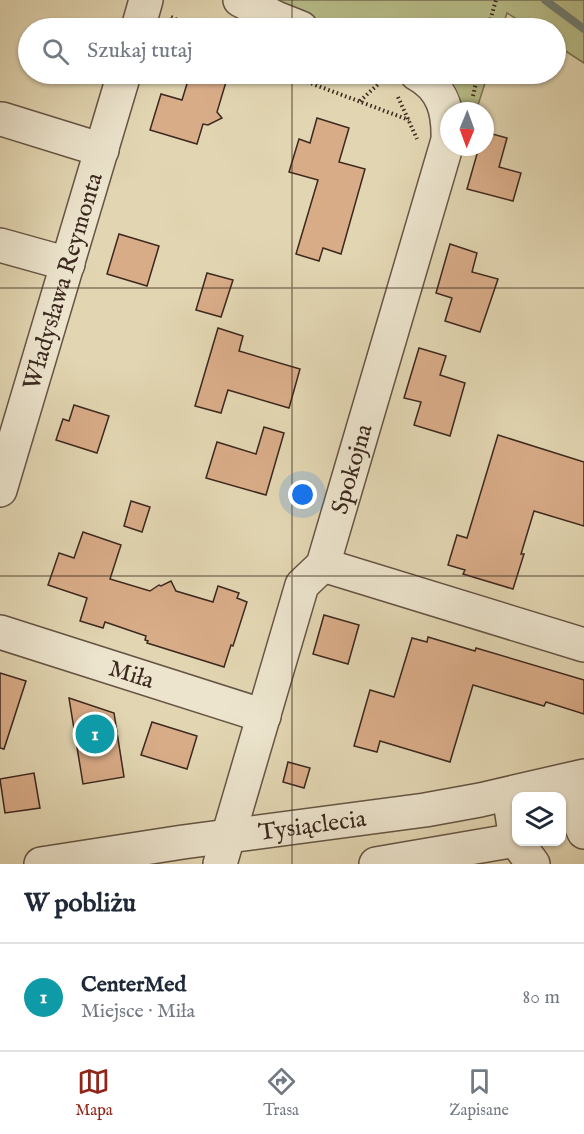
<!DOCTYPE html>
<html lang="pl">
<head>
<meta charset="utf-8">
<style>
	body { margin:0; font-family:"IM FELL English",serif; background:#f2f2f3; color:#1f2937 }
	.controls { position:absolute; right:18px; bottom:18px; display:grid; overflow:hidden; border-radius:12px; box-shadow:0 2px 4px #0004 }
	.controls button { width:54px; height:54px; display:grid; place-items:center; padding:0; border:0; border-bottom:2px solid #e0e1e3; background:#fff; color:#1f2937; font:30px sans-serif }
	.compass { position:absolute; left:440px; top:102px; width:54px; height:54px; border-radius:50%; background:#fff; box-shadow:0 2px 4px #0004; rotate:181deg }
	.you { position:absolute; left:303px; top:495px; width:21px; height:21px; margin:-15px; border:4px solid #fff; border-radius:50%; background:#1a73e8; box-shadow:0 0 0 9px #1a73e833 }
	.badge { display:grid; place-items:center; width:39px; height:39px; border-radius:50%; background:#8f2418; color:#fff; font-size:20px; font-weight:700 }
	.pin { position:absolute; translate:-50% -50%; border:3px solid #fff; box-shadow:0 2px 6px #0006 }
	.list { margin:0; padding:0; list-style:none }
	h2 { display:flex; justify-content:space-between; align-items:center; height:78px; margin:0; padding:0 24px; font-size:26px }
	h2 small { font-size:20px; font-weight:400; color:#747a83 }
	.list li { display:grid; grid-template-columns:39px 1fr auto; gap:18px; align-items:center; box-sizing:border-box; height:108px; padding:0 24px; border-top:2px solid #e0e1e3 }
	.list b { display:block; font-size:22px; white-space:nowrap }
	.list p { margin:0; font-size:20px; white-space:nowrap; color:#747a83 }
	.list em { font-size:20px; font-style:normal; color:#747a83 }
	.icon { flex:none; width:33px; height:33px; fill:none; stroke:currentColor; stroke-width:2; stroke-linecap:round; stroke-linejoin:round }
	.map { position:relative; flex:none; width:584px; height:864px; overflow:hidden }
	.search { position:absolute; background:#fff; box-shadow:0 2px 4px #0004; left:18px; right:18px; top:18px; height:66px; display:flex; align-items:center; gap:15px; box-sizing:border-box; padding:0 21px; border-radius:33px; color:#747a83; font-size:22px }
	.sheet { height:186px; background:#fff }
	nav { display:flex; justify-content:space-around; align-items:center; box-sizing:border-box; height:84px; border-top:2px solid #e0e1e3; background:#fff; font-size:16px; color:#747a83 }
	nav a { display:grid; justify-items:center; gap:3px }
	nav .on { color:#8f2418 }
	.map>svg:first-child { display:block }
	.green { fill:#b7bd89; stroke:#7a7254; stroke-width:1.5 }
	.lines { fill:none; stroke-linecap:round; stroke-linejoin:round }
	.stream { stroke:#717f75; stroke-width:8 }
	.building { fill:#d9ac88; stroke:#3c281f; stroke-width:1.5 }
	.minor-casing { stroke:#665444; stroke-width:36 }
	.path { stroke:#3c281f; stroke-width:4; stroke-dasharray:1.5 3; stroke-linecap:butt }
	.minor { stroke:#ece4cd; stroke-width:33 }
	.grid { fill:none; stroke:#3c281f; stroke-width:1.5; stroke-opacity:0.55 }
	.labels { text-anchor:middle; stroke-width:4.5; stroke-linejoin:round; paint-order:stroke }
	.street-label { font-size:24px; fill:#3c281f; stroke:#ece4cd }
</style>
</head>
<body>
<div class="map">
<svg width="584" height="864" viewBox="0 0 584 864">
	<rect width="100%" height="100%" fill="#e2d6b2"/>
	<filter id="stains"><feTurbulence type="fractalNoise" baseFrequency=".00333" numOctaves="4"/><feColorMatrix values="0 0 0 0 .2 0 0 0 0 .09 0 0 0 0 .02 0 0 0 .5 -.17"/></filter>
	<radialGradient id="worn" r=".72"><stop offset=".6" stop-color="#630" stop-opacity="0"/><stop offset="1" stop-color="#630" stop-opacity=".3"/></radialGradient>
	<g class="green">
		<path d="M 264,0 L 584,0 L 584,63 L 556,45 L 556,28 L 531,28 L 507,13 L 502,28 L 325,28 L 292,15 Z"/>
		<path d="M 435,74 L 488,74 L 476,111 L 461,111 Z"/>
	</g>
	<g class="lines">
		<path class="stream" d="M 545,0 L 584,29"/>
	</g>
	<g class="building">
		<path d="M 190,74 L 197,74 L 226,82 L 217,112 L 222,118 L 208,125 L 203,124 L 197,144 L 150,130 L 161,94 L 182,100 Z"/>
		<path d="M 317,118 L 349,128 L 339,162 L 365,169 L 341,254 L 323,248 L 319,261 L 296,254 L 318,180 L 289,172 L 299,139 L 310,143 Z"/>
		<path d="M 485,132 L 507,138 L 499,167 L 521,173 L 513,201 L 467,189 L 479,147 L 485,147 Z"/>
		<path d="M 119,234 L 159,246 L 147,286 L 107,274 Z"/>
		<path d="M 450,244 L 477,253 L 472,272 L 498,279 L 480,332 L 445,321 L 452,298 L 436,293 Z"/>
		<path d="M 207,273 L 233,280 L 221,317 L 196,310 Z"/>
		<path d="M 218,328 L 243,336 L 239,351 L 300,369 L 289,408 L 228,390 L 221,413 L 195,406 Z"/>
		<path d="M 419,348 L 446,356 L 440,375 L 465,383 L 450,436 L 414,425 L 421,402 L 404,398 Z"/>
		<path d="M 74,405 L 109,416 L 97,453 L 56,440 L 63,419 L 69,421 Z"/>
		<path d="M 264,427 L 284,433 L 266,495 L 206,478 L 217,442 L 256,454 Z"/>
		<path d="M 498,435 L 584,462 L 584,526 L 534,511 L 521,554 L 524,554 L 513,589 L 463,574 L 465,570 L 448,565 L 457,535 L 467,538 Z"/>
		<path d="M 131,501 L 150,507 L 142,532 L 124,526 Z"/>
		<path d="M 83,532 L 121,545 L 110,579 L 150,591 L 159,585 L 161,586 L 171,581 L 176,591 L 213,602 L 218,586 L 239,593 L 237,598 L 247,602 L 233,646 L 231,645 L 224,667 L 147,643 L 148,641 L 145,640 L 146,636 L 105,622 L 103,628 L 80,621 L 87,598 L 48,585 L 59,553 L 74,558 Z"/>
		<path d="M 324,615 L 359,625 L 348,664 L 313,654 Z"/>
		<path d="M 428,637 L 475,651 L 476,648 L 584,680 L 584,714 L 546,702 L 544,706 L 473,685 L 450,762 L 380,741 L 377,752 L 354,746 L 370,690 L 394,697 L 412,638 L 427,642 Z"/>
		<path d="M 0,673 L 26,681 L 4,749 L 0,748 Z"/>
		<path d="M 69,698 L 114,713 L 124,777 L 83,784 Z"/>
		<path d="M 152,722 L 197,736 L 187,769 L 141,755 Z"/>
		<path d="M 288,762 L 310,768 L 304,788 L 283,782 Z"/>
		<path d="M 34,773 L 40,808 L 5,813 L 0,779 Z"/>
	</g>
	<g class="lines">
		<defs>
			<g id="minor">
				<path d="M 240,0 L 276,18 L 301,28"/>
				<path d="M 138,28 L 146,0"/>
				<path d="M 0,119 L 2,119 L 102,150"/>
				<path d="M 0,245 L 68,264"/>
				<path id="s1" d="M 0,490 L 124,74"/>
				<path d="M 323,565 L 584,645"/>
				<path id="s2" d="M 0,632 L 264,716"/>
				<path d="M 561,782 L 584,832"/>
				<path d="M 517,842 L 533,864"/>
				<path id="s3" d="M 41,864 L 183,842 L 425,810 L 480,800 L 584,776"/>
				<path id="s4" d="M 220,864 L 302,585 L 323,565 L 448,140 C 449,112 443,88 417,74"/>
				<path d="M 376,864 L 516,840 L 509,794"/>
			</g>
		</defs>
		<use href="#minor" class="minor-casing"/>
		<g class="path">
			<path d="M 171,17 L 195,28"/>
			<path d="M 488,28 L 496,0"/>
			<path d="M 286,74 L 409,120"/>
			<path d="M 473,96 L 478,74"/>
			<path d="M 398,97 L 417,139"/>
			<path d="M 360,101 L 388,75"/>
		</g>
		<use href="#minor" class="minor"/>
	</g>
	<path class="grid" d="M 292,0 L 292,28M 292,74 L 292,864M 0,288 L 584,288M 0,576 L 584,576"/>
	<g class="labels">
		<g class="street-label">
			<text dy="8" stroke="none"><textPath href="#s1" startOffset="218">Władysława Reymonta</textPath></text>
			<text dy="8" stroke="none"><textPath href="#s4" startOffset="420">Spokojna</textPath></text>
			<text dy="8" stroke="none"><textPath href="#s2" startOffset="138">Miła</textPath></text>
			<text dy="8" stroke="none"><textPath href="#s3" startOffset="274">Tysiąclecia</textPath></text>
		</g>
	</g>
	<rect width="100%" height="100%" filter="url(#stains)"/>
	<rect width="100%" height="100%" fill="url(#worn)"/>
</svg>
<div class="controls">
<button><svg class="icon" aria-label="layers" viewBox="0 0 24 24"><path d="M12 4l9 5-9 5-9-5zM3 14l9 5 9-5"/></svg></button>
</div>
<svg class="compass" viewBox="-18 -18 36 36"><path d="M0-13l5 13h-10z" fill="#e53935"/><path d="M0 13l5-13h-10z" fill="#747a83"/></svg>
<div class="you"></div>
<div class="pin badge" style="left:95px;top:734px;background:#0f9aa8">1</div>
<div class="search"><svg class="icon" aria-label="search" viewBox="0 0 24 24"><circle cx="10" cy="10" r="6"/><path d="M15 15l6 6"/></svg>Szukaj tutaj</div>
</div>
<section class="sheet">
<h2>W pobliżu<small></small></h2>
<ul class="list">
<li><span class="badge" style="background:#0f9aa8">1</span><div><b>CenterMed</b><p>Miejsce · Miła</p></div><em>80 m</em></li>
</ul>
</section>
<nav>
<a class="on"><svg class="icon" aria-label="map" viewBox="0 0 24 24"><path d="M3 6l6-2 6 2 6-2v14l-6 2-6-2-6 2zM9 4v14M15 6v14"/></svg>Mapa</a>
<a><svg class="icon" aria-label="directions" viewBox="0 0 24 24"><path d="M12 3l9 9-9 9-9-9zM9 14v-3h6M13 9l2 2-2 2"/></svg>Trasa</a>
<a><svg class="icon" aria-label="saved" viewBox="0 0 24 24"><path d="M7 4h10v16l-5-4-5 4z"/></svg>Zapisane</a>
</nav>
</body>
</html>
